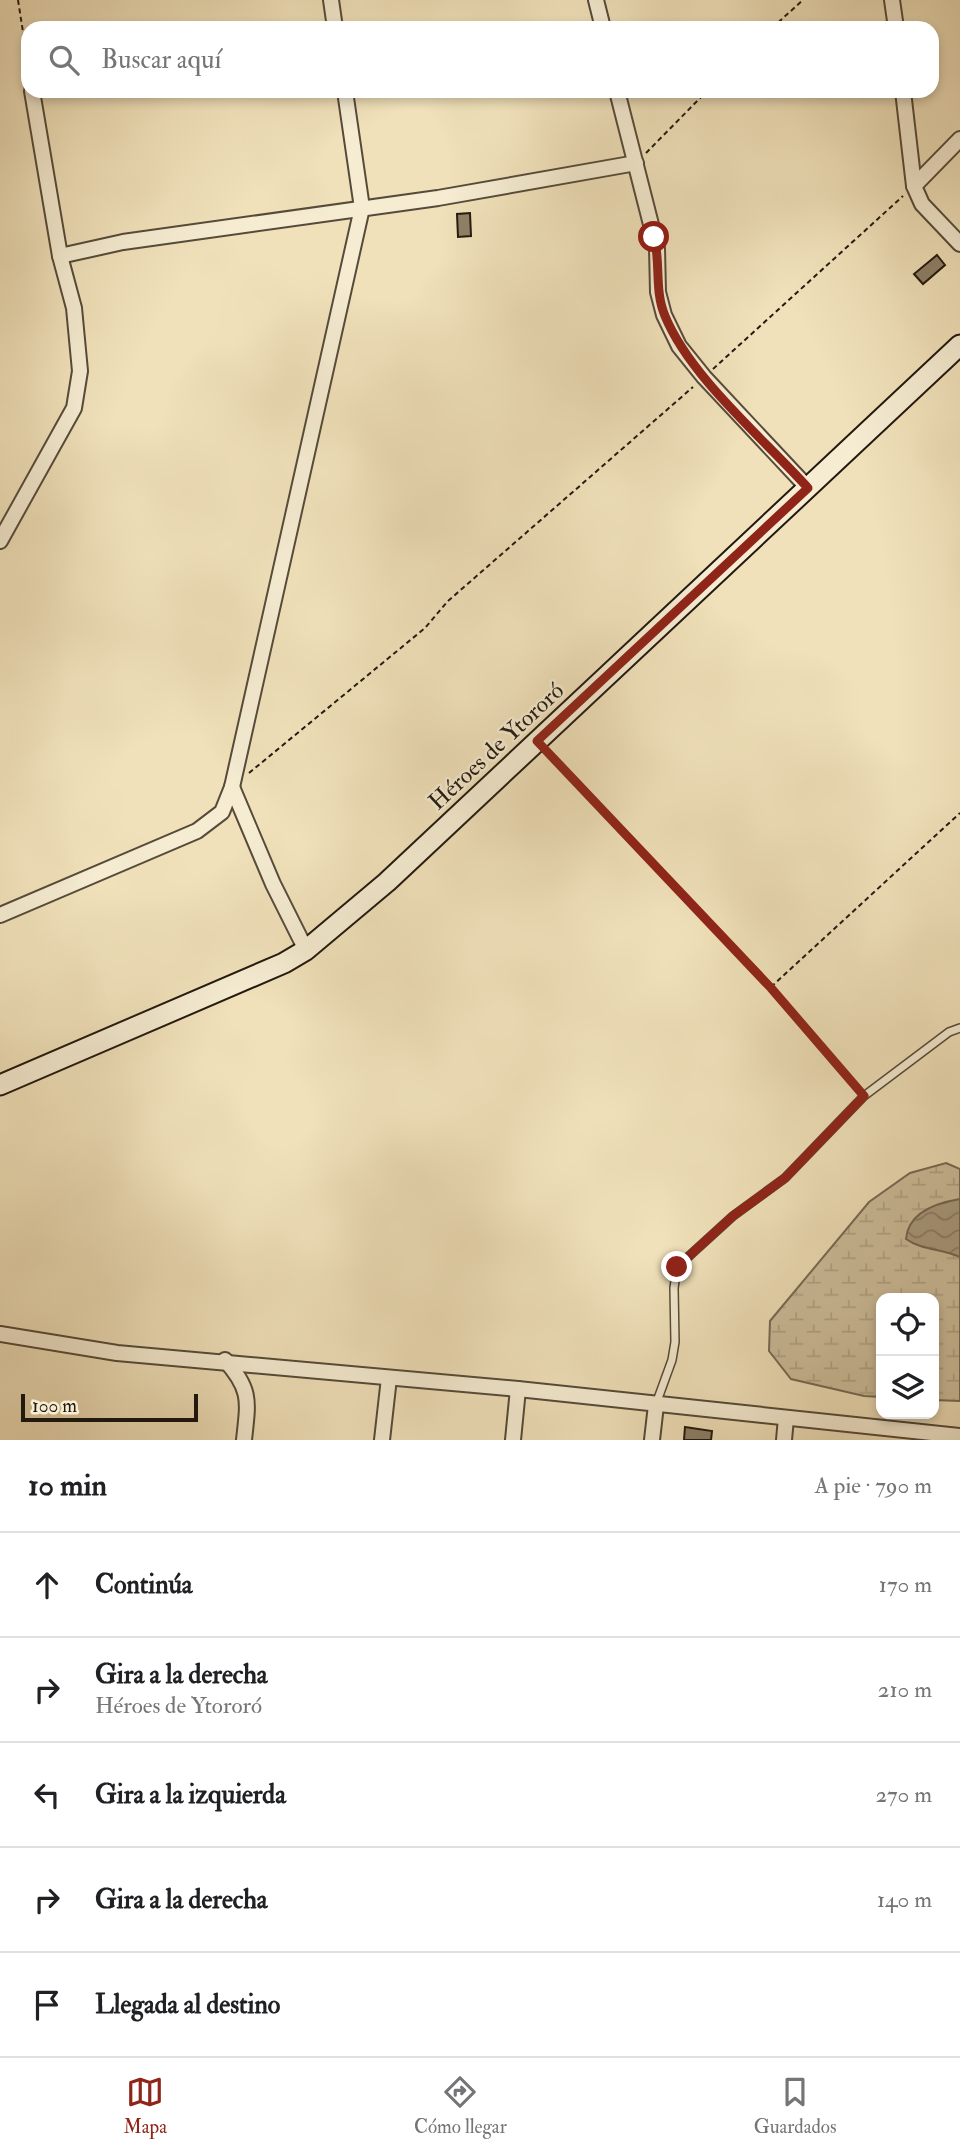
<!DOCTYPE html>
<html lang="es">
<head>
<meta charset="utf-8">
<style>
	body { margin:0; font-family:"IM FELL Double Pica",serif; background:#f6f6f6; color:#202124 }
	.controls { position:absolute; right:21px; bottom:21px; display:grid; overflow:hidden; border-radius:14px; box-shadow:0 4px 10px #0003 }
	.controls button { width:63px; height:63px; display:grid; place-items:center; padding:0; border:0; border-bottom:2px solid #e0e0e0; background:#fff; color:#202124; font:35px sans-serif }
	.scale { position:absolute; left:21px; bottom:18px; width:177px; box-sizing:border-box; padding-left:7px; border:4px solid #23190f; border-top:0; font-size:19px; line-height:24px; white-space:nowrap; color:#23190f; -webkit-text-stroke:5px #f5ecd2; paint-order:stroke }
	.stop { position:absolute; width:21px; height:21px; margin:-16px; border:5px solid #8f2418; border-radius:50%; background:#fff }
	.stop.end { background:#8f2418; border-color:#fff; box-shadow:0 2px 7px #0008 }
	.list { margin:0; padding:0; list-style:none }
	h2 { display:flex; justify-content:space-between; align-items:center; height:91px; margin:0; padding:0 28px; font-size:30px }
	h2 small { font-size:23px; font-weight:400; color:#757577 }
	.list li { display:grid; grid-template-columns:46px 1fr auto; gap:21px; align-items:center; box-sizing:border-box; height:105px; padding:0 28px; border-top:2px solid #e0e0e0 }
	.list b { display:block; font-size:26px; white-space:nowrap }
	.list p { margin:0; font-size:23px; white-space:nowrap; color:#757577 }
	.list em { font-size:23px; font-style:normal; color:#757577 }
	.icon { flex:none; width:38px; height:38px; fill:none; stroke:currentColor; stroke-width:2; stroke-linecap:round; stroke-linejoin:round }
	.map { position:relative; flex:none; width:960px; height:1440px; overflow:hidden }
	.search { position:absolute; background:#fff; box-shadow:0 4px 10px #0003; left:21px; right:21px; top:21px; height:77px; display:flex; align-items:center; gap:18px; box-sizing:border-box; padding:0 24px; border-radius:21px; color:#757577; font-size:26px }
	.sheet { height:616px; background:#fff }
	nav { display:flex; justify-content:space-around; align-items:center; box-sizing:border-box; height:98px; border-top:2px solid #e0e0e0; background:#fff; font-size:19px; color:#757577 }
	nav a { display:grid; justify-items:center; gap:4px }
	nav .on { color:#8f2418 }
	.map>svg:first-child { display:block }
	.wetland { fill:url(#wetland-marsh); stroke:#786c56; stroke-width:2 }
	.water { fill:url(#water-waves); stroke:#746853; stroke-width:2 }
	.building { fill:#8e8168; stroke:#23190f; stroke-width:2 }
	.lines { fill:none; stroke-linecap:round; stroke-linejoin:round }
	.lane-casing { stroke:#564b3a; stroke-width:10 }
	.street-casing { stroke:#564b3a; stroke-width:18 }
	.secondary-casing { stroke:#23190f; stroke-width:23 }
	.path { stroke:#23190f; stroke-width:2; stroke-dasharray:5 3.5; stroke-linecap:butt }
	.lane { stroke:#f5ecd2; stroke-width:7 }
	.street { stroke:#f5ecd2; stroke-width:14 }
	.secondary { stroke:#f5ecd2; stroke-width:19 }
	.route { stroke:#8f2418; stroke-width:9 }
	.labels { text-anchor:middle; stroke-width:5; stroke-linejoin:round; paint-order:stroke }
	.street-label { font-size:24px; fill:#23190f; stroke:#f5ecd2 }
</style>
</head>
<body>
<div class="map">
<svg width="960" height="1440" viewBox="0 0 960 1440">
	<defs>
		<pattern id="wetland-marsh" width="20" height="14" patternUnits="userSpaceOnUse" patternTransform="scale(1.75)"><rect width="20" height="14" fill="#cdbf9d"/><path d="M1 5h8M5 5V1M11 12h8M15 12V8" fill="none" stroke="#b0a486"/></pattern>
		<pattern id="water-waves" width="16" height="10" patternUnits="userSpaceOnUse" patternTransform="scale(1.75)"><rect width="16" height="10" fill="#aa9d80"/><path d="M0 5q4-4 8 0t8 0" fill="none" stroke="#8a7f67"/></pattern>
	</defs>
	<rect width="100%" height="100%" fill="#f0e1ba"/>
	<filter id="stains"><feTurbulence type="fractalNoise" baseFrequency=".00286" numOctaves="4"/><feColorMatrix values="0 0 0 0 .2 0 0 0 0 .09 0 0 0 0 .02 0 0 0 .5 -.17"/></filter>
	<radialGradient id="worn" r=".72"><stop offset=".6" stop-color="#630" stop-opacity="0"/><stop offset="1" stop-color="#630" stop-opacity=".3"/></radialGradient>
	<path class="wetland" d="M 946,1163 L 960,1169 L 960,1401 L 934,1400 L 934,1298 L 881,1298 L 881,1397 L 864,1396 L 791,1379 L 769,1351 L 770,1321 L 869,1202 L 910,1173 Z"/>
	<path class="water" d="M 960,1199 L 960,1257 C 943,1249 921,1250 906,1239 C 908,1212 936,1203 960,1199 Z"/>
	<g class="building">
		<path d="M 470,213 L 471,236 L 458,237 L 457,214 Z"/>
		<path d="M 937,255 L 945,265 L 923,284 L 914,274 Z"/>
		<path d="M 685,1427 L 712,1431 L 711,1440 L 684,1440 Z"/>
	</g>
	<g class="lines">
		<defs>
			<path id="lane" d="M 656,1404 L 672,1360 L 675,1342 L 674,1288 L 677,1267 L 733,1216 L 785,1178 L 864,1096 L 949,1032 L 960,1028"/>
			<g id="street">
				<path d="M 331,0 L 335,28"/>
				<path d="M 596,0 L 603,28"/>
				<path d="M 892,0 L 896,28"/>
				<path d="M 617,91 L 657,248 L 658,292 L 664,315 L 679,346 L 704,377 L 808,488"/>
				<path d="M 903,91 L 914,186 L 922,204 L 960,244"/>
				<path d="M 914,186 L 960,139"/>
				<path d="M 60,256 L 123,242 L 438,198 L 636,163"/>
				<path d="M 0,541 L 74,408 L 80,371 L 74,308 L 60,256 L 32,91"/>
				<path d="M 232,787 L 273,884 L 306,950"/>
				<path d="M 0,915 L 197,831 L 222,812 L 232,787 L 362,208 L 345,91"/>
				<path d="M 0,1334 L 117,1353 L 518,1389 L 960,1436"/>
				<path d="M 225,1360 C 252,1390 248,1402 244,1440"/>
				<path d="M 382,1440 L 389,1378"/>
				<path d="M 513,1440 L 518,1389"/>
				<path d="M 652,1440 L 656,1405"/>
				<path d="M 784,1440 L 786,1418"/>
			</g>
			<path id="secondary" d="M 0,1085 L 284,963 L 306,950 L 387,882 L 960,345"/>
		</defs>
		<use href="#lane" class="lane-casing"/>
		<use href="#street" class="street-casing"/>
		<use href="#secondary" class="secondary-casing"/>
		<g class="path">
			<path d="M 18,0 L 28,64"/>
			<path d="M 772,28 L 803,0"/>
			<path d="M 646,153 L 707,91"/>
			<path d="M 713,369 L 903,196"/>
			<path d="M 548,752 L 771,988 L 857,1087"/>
			<path d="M 249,773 L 425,628 L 448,601 L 693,387"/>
			<path d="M 771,987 L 960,813"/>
		</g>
		<use href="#lane" class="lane"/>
		<use href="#street" class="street"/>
		<use href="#secondary" class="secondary"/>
	</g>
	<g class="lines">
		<path class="route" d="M 654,237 C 661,263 654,290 665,316 C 690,377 763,438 808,488 L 537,741 L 771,988 L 864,1096 L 785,1178 L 733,1216 L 677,1267"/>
	</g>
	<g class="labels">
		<g class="street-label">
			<text transform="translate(496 746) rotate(-43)" y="8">Héroes de Ytororó</text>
		</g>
	</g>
	<rect width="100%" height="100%" filter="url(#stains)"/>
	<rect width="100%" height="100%" fill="url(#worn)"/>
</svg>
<div class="controls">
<button><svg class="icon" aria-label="locate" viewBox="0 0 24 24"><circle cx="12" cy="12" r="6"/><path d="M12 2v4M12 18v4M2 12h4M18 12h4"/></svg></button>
<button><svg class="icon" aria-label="layers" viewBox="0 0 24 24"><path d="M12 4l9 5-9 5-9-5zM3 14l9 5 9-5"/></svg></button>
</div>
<div class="scale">100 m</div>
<div class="stop" style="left:654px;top:237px"></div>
<div class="stop end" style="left:677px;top:1267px"></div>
<div class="search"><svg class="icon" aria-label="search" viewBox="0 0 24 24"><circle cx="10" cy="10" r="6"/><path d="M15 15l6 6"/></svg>Buscar aquí</div>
</div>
<section class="sheet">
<h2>10 min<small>A pie · 790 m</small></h2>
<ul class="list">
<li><svg class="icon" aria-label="ahead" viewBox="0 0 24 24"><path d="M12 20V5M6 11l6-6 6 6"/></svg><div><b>Continúa</b></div><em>170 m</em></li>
<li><svg class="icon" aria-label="right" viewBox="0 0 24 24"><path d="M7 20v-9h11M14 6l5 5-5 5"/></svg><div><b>Gira a la derecha</b><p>Héroes de Ytororó</p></div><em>210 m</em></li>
<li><svg class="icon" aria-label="left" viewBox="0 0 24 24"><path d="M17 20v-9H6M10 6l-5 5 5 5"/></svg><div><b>Gira a la izquierda</b></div><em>270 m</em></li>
<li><svg class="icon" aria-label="right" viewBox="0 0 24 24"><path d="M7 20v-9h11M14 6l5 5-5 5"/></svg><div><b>Gira a la derecha</b></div><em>140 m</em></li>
<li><svg class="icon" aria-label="arrive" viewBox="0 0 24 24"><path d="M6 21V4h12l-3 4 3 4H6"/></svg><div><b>Llegada al destino</b></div></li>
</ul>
</section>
<nav>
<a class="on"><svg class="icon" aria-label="map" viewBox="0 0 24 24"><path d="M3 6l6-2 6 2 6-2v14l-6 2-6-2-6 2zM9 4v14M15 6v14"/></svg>Mapa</a>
<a><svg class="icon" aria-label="directions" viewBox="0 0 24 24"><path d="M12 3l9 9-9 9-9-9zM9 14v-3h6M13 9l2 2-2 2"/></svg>Cómo llegar</a>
<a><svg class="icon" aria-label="saved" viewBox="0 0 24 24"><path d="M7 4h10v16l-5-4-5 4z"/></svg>Guardados</a>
</nav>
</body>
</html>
